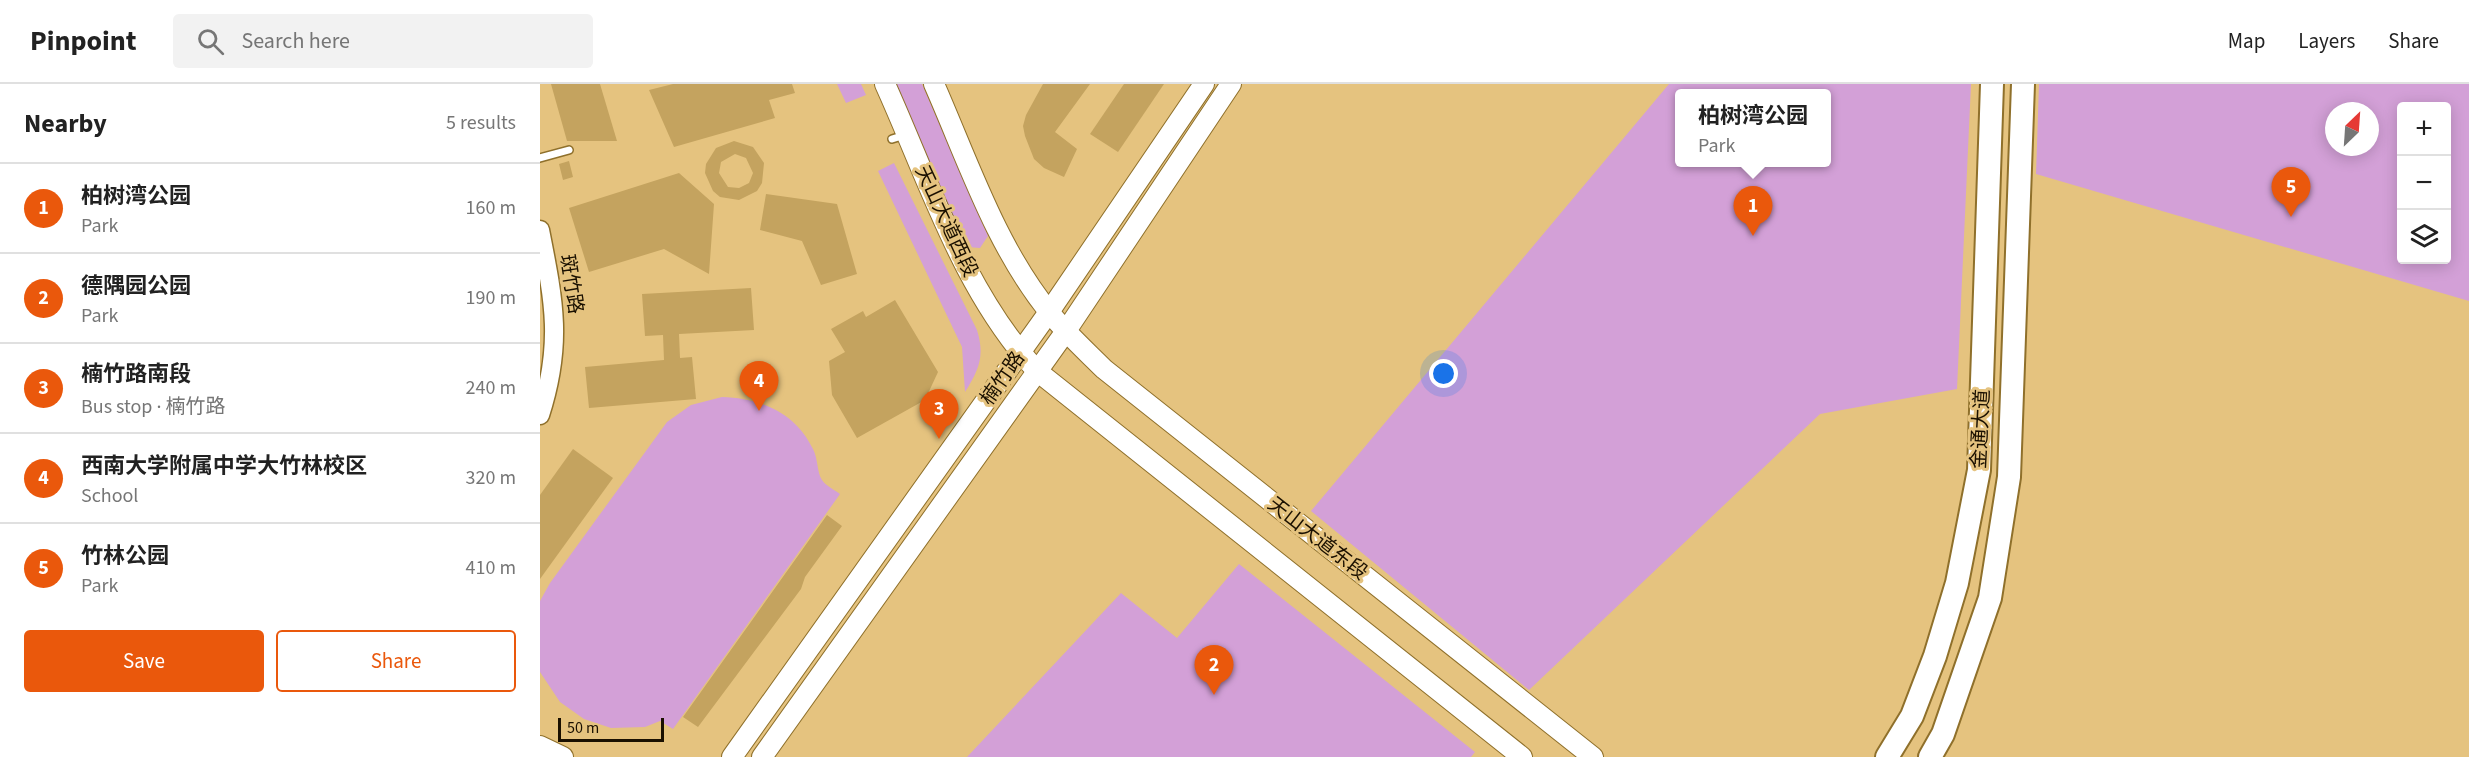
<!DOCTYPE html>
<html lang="en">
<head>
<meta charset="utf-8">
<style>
	body { margin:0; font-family:"Source Sans 3","Noto Sans SC",sans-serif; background:#f2f2f2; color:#222 }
	.controls { position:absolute; right:18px; top:18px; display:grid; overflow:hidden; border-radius:6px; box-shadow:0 3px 15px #0003 }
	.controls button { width:54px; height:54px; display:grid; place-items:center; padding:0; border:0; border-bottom:2px solid #e0e0e0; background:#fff; color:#222; font:30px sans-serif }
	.compass { position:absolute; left:1785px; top:18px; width:54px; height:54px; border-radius:50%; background:#fff; box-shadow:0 3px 15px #0003; rotate:25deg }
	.scale { position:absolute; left:18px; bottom:15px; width:106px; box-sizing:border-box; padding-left:6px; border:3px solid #1a1000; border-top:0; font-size:16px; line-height:21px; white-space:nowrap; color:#1a1000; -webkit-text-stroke:4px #e5c37f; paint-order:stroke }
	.you { position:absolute; left:904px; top:290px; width:21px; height:21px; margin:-15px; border:4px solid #fff; border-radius:50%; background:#1a73e8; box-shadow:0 0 0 9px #1a73e833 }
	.badge { display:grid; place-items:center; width:39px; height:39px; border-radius:50%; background:#ea580c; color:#fff; font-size:20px; font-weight:700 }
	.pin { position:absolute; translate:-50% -50px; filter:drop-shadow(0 2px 3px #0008) }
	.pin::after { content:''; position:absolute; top:32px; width:21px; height:18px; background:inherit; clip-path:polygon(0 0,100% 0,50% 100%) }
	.popup { position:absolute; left:1135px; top:5px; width:156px; height:78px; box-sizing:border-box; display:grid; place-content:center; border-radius:6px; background:#fff; filter:drop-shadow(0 2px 4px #0005); font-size:20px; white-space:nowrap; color:#767676 }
	.popup b { font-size:22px; color:#222 }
	.popup::after { content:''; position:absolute; left:50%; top:100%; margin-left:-12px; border:12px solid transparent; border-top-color:#fff }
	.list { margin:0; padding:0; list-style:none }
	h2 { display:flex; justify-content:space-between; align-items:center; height:78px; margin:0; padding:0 24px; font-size:26px }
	h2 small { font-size:20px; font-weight:400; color:#767676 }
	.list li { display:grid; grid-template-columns:39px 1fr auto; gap:18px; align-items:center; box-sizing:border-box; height:90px; padding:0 24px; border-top:2px solid #e0e0e0 }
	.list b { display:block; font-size:22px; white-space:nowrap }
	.list p { margin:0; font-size:20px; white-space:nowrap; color:#767676 }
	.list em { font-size:20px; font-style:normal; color:#767676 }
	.actions { display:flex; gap:12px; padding:18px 24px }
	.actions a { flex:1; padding:14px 0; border:2px solid #ea580c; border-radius:6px; text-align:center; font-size:21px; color:#ea580c }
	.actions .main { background:#ea580c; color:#fff }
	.icon { flex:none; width:33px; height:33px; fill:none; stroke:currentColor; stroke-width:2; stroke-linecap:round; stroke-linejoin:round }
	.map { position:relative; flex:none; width:1929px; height:673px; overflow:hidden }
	header { display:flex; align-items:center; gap:36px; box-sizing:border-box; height:84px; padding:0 30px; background:#fff; border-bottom:2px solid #e0e0e0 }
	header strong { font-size:28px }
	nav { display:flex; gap:33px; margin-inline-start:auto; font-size:21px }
	.search { width:420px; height:54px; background:#f2f2f2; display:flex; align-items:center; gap:15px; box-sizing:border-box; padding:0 21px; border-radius:6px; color:#767676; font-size:22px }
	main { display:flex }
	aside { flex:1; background:#fff }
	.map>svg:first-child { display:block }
	.green { fill:#d3a0d7; fill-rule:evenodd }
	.building { fill:#c4a35f; fill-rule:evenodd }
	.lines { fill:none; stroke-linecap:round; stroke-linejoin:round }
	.service-casing { stroke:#8f702b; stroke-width:10 }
	.tertiary-casing { stroke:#8f702b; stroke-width:21 }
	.secondary-casing { stroke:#8f702b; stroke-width:22 }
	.primary-casing { stroke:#8f702b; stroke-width:26 }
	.service { stroke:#fff; stroke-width:7 }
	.tertiary { stroke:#fff; stroke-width:18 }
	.secondary { stroke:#fff; stroke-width:20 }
	.primary { stroke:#fff; stroke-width:22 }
	.labels { text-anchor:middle; stroke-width:6; stroke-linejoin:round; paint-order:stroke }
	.street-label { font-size:20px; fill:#1a1000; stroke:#e5c37f }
</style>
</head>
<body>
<header>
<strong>Pinpoint</strong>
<div class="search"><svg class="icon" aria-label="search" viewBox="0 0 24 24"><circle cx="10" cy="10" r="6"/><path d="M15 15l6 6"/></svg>Search here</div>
<nav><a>Map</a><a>Layers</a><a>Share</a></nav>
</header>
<main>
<aside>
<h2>Nearby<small>5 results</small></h2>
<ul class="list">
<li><span class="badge">1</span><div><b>柏树湾公园</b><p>Park</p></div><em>160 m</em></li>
<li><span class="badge">2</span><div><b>德隅园公园</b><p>Park</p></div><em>190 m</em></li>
<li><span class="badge">3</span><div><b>楠竹路南段</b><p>Bus stop · 楠竹路</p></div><em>240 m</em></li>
<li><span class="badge">4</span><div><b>西南大学附属中学大竹林校区</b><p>School</p></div><em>320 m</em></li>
<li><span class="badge">5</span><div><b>竹林公园</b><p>Park</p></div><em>410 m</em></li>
</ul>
<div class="actions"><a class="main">Save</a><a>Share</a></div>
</aside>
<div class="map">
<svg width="1929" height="673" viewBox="0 0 1929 673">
	<rect width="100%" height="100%" fill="#e5c37f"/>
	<g class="green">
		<path d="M 297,0 L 321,0 L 326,11 L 306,19 Z"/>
		<path d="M 354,0 L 382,0 L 448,152 L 440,164 L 427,163 Z"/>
		<path d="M 1129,0 L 1431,0 L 1417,305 L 1280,330 L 989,606 L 771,427 ZM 1140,9 L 1286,9 L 1286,78 L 1140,78 Z"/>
		<path d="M 1499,0 L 1929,0 L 1929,217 L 1496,90 ZM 1862,22 L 1906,22 L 1906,176 L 1862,176 ZM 1794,27 L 1830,27 L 1830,63 L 1794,63 Z"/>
		<path d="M 354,79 L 437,246 C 445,272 439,286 425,308 L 422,263 L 338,87 Z"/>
		<path d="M 182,313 C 221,314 256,329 273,365 C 278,374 277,389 282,396 C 286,402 295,406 300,410 L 133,645 L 120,637 L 105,643 L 71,644 L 44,635 L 20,618 L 0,588 L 0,517 L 10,499 L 127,338 L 151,321 Z"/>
		<path d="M 699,480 L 935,668 L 931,673 L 427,673 L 581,509 L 637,554 Z"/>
	</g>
	<g class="building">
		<path d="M 11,0 L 60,0 L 77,57 L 27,57 Z"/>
		<path d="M 133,0 L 252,0 L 255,9 L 229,16 L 235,34 L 134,63 L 109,6 Z"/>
		<path d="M 503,0 L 550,0 L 515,48 L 537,65 L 524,93 L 504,84 L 494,75 L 485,52 L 483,42 L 486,31 Z"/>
		<path d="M 584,0 L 624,0 L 578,68 L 550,50 Z"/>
		<path d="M 194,57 L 213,63 L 224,79 L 222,99 L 217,107 L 199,116 L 180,113 L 173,107 L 165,89 L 166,80 L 176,64 ZM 195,70 L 206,74 L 213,89 L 209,99 L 199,104 L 188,103 L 179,89 L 181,78 Z"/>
		<path d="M 29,77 L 33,93 L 23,96 L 19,80 Z"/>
		<path d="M 139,89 L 174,120 L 169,190 L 124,165 L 49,188 L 29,124 Z"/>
		<path d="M 226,110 L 297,120 L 317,190 L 281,201 L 262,157 L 220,146 Z"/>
		<path d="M 211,204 L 214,246 L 139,250 L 140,274 L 152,273 L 156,315 L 49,324 L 45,283 L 124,276 L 123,251 L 105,252 L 102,210 Z"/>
		<path d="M 355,216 L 398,288 L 385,316 L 317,354 L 292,311 L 289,277 L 305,268 L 291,245 L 323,227 L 326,233 Z"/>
		<path d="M 33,365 L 73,394 L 0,495 L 0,411 Z"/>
		<path d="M 287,431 L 302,442 L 265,493 L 261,505 L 158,643 L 143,633 Z"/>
	</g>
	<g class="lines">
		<defs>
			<g id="service">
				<path d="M 352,55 L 365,51"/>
				<path d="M 0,74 L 29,66"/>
			</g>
			<path id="tertiary" d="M 0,146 C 14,217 23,260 0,331"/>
			<g id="secondary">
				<path d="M 345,0 C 389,97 423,207 497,287 L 982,673"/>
				<path d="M 394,0 C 428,77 456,163 510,229 C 526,249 546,267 564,285 L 1053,673"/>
				<path d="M 0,662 L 23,673"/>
				<path d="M 192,673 L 509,228 L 664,0"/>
				<path d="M 222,673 L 526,247 L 691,0"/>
			</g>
			<g id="primary">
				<path d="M 1347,673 L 1372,632 L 1395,572 L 1417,499 L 1439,386 L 1452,0"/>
				<path d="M 1390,673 L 1403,650 L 1450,514 L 1469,393 L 1483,0"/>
			</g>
		</defs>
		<use href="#service" class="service-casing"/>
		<use href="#tertiary" class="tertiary-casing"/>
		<use href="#secondary" class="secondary-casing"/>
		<use href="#primary" class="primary-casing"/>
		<use href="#service" class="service"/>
		<use href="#tertiary" class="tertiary"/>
		<use href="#secondary" class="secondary"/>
		<use href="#primary" class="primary"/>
	</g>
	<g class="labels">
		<g class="street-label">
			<text transform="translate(407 137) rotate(65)" y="7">天山大道西段</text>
			<text transform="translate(32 200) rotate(81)" y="7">斑竹路</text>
			<text transform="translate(462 294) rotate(-55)" y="7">楠竹路</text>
			<text transform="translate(1440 345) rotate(-87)" y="7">金通大道</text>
			<text transform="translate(778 454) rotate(38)" y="7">天山大道东段</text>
		</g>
	</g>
</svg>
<div class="controls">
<button>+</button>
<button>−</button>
<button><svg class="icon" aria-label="layers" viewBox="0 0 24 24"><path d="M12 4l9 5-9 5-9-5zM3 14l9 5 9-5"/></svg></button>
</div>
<svg class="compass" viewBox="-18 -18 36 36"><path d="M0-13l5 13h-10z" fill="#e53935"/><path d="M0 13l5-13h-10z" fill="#767676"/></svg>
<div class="scale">50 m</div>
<div class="you"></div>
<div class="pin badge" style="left:1213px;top:152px">1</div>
<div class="popup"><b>柏树湾公园</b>Park</div>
<div class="pin badge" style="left:674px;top:611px">2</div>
<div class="pin badge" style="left:399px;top:355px">3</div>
<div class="pin badge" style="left:219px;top:327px">4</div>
<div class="pin badge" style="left:1751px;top:133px">5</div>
</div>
</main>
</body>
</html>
